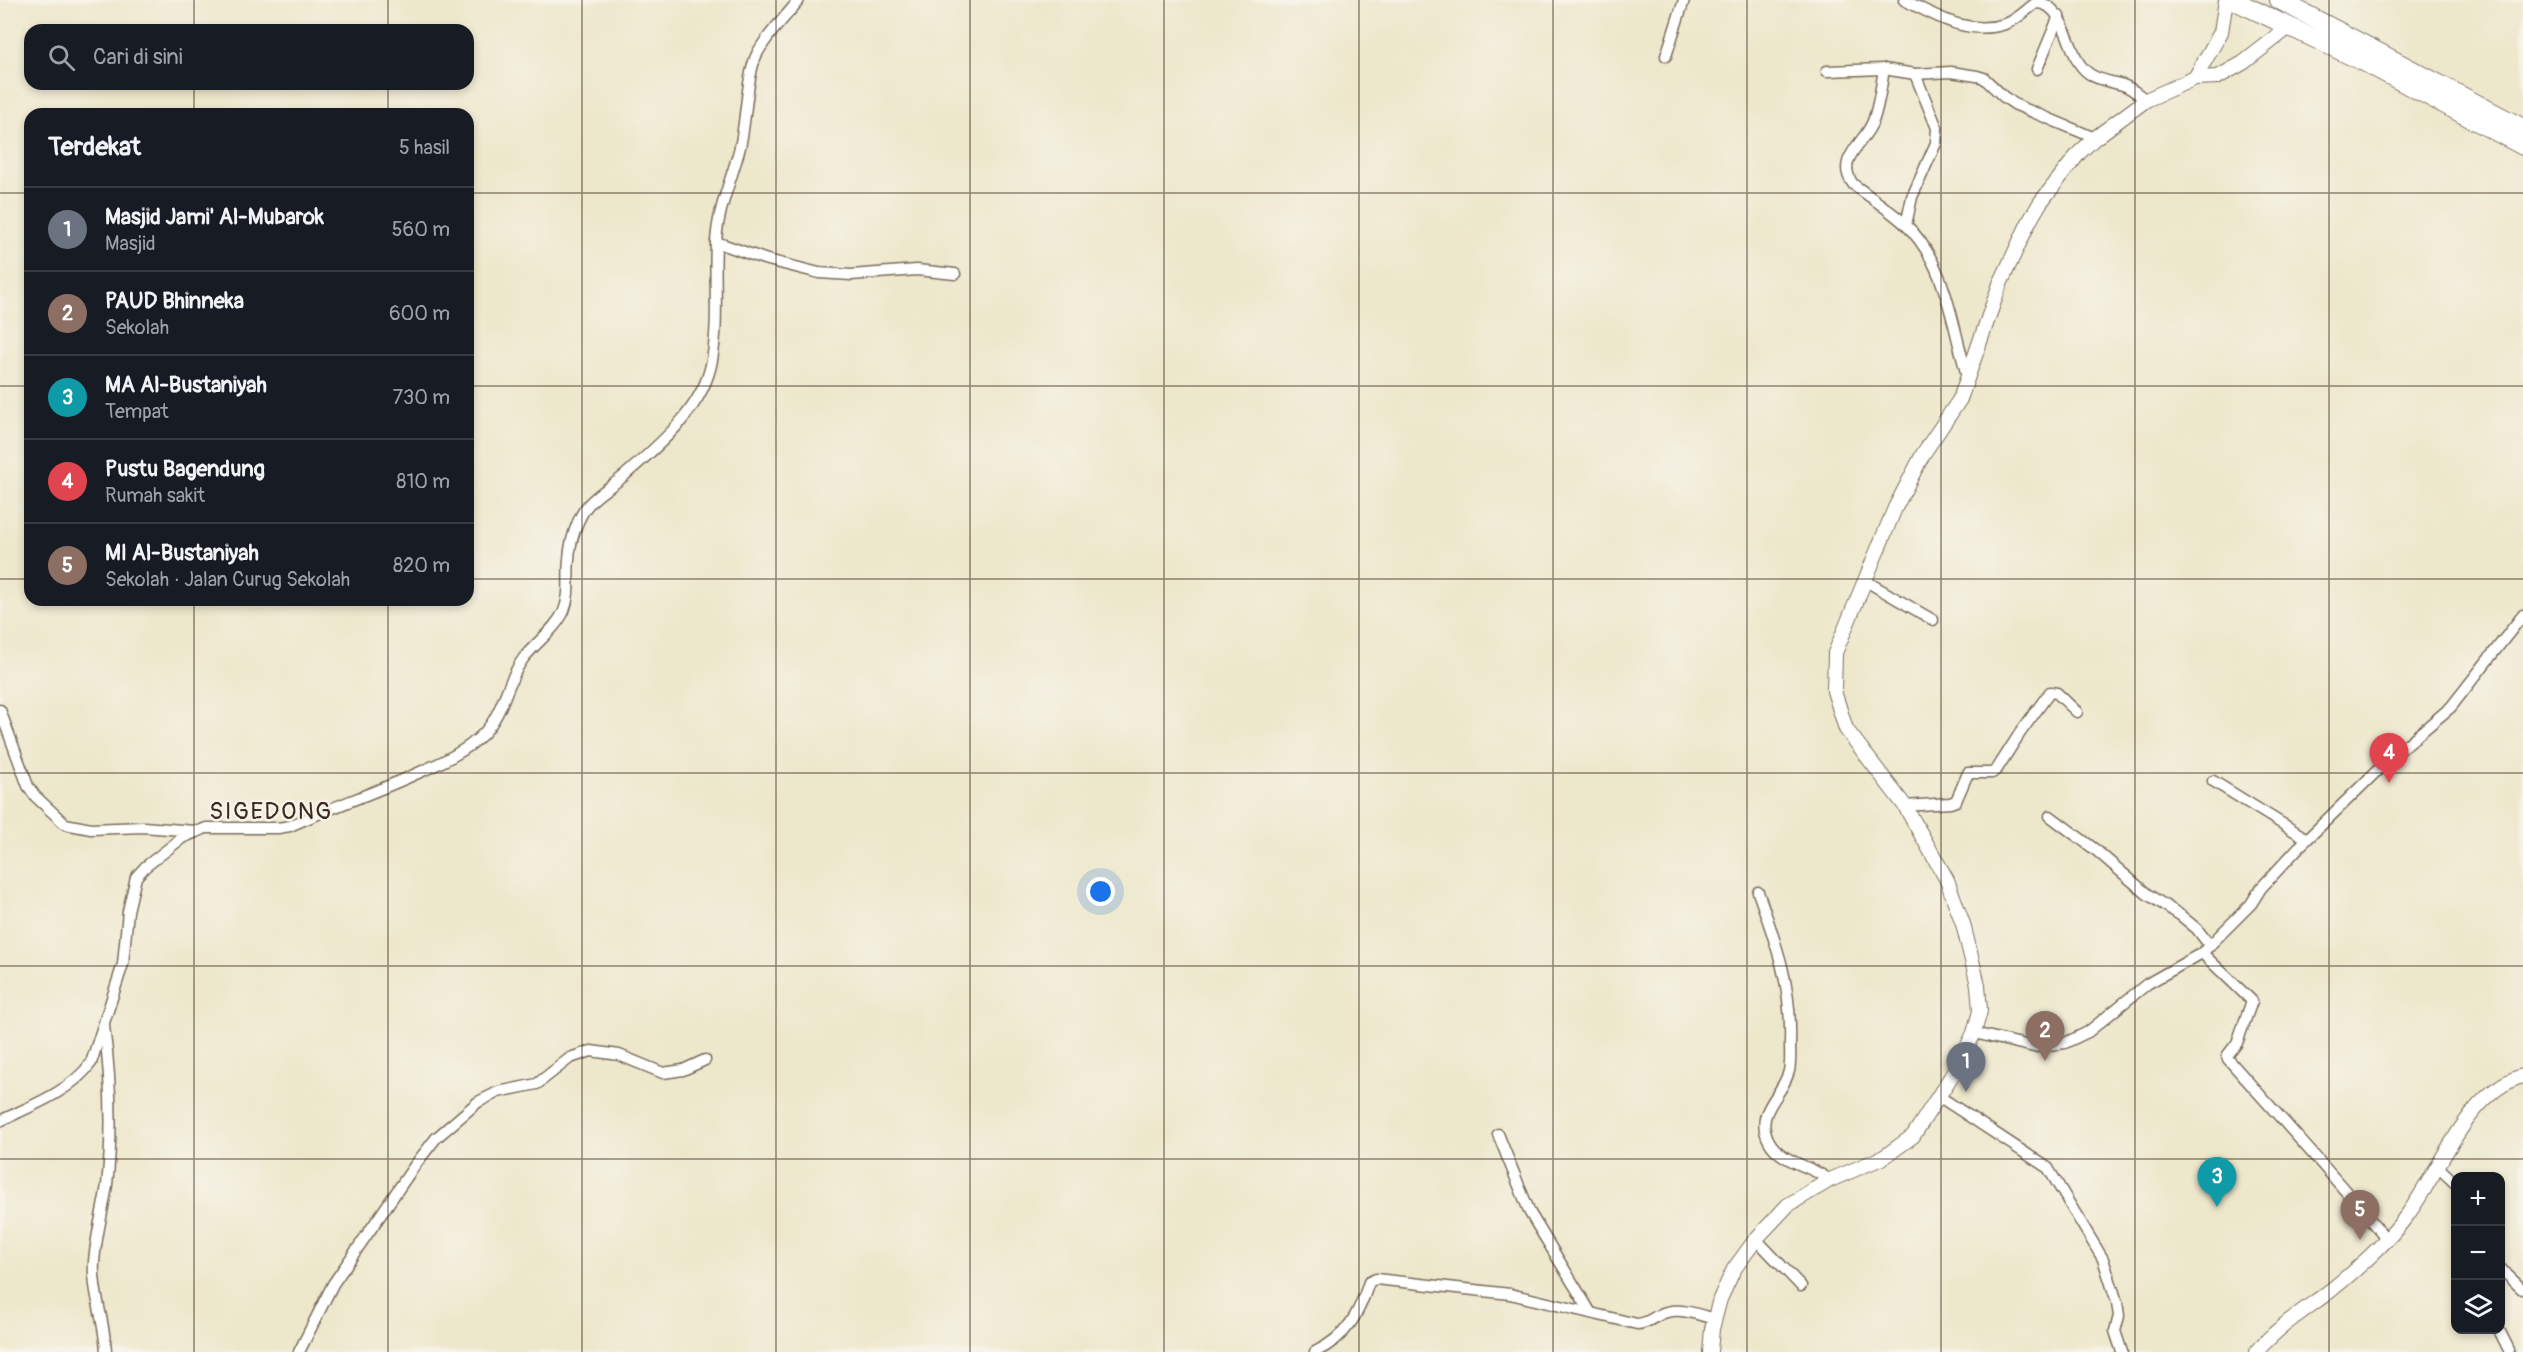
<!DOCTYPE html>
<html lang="id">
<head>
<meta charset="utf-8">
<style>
	body { margin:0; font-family:Pangolin,sans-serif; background:#242831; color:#f1f3f6 }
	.controls { position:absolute; right:18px; bottom:18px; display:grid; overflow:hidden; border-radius:12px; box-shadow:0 3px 9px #0003 }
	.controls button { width:54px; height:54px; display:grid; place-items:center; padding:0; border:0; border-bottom:2px solid #363941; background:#171b24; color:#f1f3f6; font:30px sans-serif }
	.you { position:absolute; left:1101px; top:892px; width:21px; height:21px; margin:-15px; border:4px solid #fff; border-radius:50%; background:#1a73e8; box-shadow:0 0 0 9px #1a73e833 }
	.badge { display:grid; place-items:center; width:39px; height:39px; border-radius:50%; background:#d690ce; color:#fff; font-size:20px; font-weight:700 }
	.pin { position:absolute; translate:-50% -50px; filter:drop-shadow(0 2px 3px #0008) }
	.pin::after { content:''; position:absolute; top:32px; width:21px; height:18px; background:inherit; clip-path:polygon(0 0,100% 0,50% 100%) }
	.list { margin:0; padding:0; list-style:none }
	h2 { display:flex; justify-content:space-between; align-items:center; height:78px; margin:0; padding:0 24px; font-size:26px }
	h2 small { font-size:20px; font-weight:400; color:#9ea1a6 }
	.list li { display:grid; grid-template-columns:39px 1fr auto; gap:18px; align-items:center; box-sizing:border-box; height:84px; padding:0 24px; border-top:2px solid #363941 }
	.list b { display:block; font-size:22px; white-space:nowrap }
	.list p { margin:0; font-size:20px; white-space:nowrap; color:#9ea1a6 }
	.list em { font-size:20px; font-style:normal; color:#9ea1a6 }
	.icon { flex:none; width:33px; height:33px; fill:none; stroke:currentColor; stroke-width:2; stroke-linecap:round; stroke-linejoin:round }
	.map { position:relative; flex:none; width:2523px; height:1352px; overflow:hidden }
	.search { position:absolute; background:#171b24; box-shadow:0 3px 9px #0003; left:24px; top:24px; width:450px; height:66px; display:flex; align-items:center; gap:15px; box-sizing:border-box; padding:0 21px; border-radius:18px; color:#9ea1a6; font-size:22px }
	.panel { position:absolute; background:#171b24; box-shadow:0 3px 9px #0003; left:24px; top:108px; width:450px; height:498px; border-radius:18px }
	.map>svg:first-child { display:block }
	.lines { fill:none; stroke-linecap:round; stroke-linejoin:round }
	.minor-casing { stroke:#796c5b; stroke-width:13 }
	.tertiary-casing { stroke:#796c5b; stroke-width:16 }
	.trunk-casing { stroke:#796c5b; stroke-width:20 }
	.minor { stroke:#fff; stroke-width:10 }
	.tertiary { stroke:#fff; stroke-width:14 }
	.trunk { stroke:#fff; stroke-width:18 }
	.grid { fill:none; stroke:#3b2a1e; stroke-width:1.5; stroke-opacity:0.55 }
	.labels { text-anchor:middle; stroke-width:5; stroke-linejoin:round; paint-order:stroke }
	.quarter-label { font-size:24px; letter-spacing:1.5px; fill:#3b2a1e; stroke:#f7f3e8 }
</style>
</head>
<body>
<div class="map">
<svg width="2523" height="1352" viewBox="0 0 2523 1352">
	<rect width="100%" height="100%" fill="#f7f3e8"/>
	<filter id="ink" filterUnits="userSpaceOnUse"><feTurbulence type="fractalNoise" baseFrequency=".0167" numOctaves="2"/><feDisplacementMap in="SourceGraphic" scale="12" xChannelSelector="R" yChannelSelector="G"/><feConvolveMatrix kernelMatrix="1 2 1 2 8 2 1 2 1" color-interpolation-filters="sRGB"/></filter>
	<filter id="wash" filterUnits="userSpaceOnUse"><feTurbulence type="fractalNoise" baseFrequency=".008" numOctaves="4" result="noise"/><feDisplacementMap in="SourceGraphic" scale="24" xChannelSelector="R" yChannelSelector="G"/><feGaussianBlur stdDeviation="1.35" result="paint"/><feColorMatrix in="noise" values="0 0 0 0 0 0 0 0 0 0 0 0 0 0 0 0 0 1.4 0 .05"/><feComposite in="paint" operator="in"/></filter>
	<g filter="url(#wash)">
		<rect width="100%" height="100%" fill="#ede7cb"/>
	</g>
	<g filter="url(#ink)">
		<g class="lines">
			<defs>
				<g id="minor">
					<path d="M 1904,0 C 1936,16 1968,36 2005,24 C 2016,21 2027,9 2036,3 C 2061,1 2068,45 2079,63 C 2090,80 2106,80 2123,85 C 2132,88 2139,95 2146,100"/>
					<path d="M 1666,56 L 1684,0"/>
					<path d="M 1884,69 C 1881,87 1879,105 1873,121 C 1866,142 1834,159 1853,184 C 1870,197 1888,209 1904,223 C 1947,262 1952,327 1968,379"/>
					<path d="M 2037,69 L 2059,16"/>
					<path d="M 1827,71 L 1884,69 L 1915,74 L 1951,72 L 1977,76 L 1984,78 L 2004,97 L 2016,105 L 2095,138"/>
					<path d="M 1906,225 L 1912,197 L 1936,143 L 1937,128 L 1915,74"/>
					<path d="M 716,242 L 764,259 L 819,273 L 851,275 L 917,270 L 955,274"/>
					<path d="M 1864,580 L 1933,620"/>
					<path d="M 0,710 L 28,786 L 35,796 L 65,824 L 91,829 L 143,827 L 195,831"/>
					<path d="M 2213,781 L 2307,839"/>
					<path d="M 1905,806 L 1950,803 L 1956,801 L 1968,773 L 1992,773 L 1997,769 L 2020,733 L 2050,692 L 2057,693 L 2077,712"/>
					<path d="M 2050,816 L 2097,851 L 2147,894 L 2180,915 L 2197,929 L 2210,946"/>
					<path d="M 1758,892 C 1777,946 1792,986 1790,1043 C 1790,1052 1791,1062 1789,1071 C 1783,1096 1753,1112 1769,1141 C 1780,1162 1812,1166 1830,1180"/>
					<path d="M 2202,953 L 2252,1001 L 2237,1043 L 2227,1056 L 2228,1059 C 2282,1120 2336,1178 2387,1240"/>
					<path d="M 104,1026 C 111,1079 113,1132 107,1185 C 103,1211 96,1236 94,1262 C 92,1291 105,1322 106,1352"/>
					<path d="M 1974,1033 L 2034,1047 L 2065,1043 L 2088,1032 L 2147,984 L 2202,953 L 2251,904 L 2261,888 L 2299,847 L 2387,761 L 2451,707 L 2523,615"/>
					<path d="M 1940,1097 L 2048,1168 L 2103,1259 L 2117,1302 L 2119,1316 L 2115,1331 L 2122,1352"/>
					<path d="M 0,1121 C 31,1106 70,1092 91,1063 L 123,964 L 128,911 L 136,877 L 145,867 L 182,838 L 206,828 L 278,828 L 290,826 C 328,809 368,795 407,778 C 433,766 464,754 484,733 C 505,710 506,682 523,659 C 535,643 555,630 564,611 C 571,593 567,577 569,559 C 570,542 577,518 588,505 C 598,493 614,485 625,475 C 660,444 704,408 712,360 C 719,321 714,282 716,244 C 717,210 732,179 740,147 C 746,122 747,73 757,54 C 767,34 786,17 799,0"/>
					<path d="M 1498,1134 L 1530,1213 L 1591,1313"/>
					<path d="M 2437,1166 L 2456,1184"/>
					<path d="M 1756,1239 L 1801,1286"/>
					<path d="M 2500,1268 L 2522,1289"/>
					<path d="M 2499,1330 L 2509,1350"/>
					<path d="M 299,1352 L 333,1284 L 415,1165 L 436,1138 L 478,1102 L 498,1092 L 537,1084 L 570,1058 L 591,1051 L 619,1055 L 663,1073 L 683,1070 L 705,1060"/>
					<path d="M 1315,1352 C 1347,1337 1359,1314 1369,1282 L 1376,1279 L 1510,1294 L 1637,1324 C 1649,1324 1656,1314 1667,1312 C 1682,1308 1700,1315 1714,1319"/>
				</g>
				<g id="tertiary">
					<path d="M 2195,78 L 2221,32 L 2226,0"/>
					<path d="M 1710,1352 L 1712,1329 L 1720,1299 L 1734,1269 L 1756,1239 L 1788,1205 L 1830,1180 L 1884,1157 L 1913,1136 L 1956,1069 L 1974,1033 L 1980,1011 L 1978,985 L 1963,924 L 1947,880 L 1905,806 L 1846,729 L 1834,691 L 1835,653 L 1895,508 L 1923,454 L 1960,399 L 2000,284 L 2029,222 L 2040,203 L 2079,153 L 2095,138 L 2146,100 L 2195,78 L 2218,77 L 2243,63 L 2288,28"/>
					<path d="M 2256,1352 C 2279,1326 2303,1311 2330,1291 C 2358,1268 2387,1243 2408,1214 C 2439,1173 2468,1090 2523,1076"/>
				</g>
				<g id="trunk">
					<path d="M 2233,0 L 2364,62 L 2523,146"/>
					<path d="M 2279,0 L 2523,128"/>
				</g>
			</defs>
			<use href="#minor" class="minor-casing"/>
			<use href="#tertiary" class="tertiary-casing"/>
			<use href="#trunk" class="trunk-casing"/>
			<use href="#minor" class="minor"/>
			<use href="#tertiary" class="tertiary"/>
			<use href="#trunk" class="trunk"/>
		</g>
	</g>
	<path class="grid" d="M 194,0 L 194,30M 388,0 L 388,30M 582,0 L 582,1352M 776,0 L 776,1352M 970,0 L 970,1352M 1164,0 L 1164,1352M 1359,0 L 1359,1352M 1553,0 L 1553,1352M 1747,0 L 1747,1352M 1941,0 L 1941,1352M 2135,0 L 2135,1352M 2329,0 L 2329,1352M 194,84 L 194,114M 388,84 L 388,114M 0,193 L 30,193M 468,193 L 2523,193M 0,386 L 30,386M 468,386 L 2523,386M 0,579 L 30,579M 468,579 L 2523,579M 194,600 L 194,1352M 388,600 L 388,1352M 0,773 L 2523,773M 0,966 L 2523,966M 0,1159 L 2523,1159"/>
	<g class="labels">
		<g class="quarter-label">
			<text x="271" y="819">SIGEDONG</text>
		</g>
	</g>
</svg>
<div class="controls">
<button>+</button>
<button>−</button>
<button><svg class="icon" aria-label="layers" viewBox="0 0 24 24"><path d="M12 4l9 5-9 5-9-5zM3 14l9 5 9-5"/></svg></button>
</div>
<div class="you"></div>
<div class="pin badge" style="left:1966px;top:1092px;background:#6b7280">1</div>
<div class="pin badge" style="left:2045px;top:1061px;background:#8d6e63">2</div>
<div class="pin badge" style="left:2217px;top:1207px;background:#0f9aa8">3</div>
<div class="pin badge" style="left:2389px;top:783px;background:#e0444e">4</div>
<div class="pin badge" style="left:2360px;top:1240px;background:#8d6e63">5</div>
<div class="search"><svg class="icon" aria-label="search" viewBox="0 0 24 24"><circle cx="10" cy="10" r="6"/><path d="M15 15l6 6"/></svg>Cari di sini</div>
<section class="panel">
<h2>Terdekat<small>5 hasil</small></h2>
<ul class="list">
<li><span class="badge" style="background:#6b7280">1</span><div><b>Masjid Jami' Al-Mubarok</b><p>Masjid</p></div><em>560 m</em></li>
<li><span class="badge" style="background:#8d6e63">2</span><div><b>PAUD Bhinneka</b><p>Sekolah</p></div><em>600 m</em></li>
<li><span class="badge" style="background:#0f9aa8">3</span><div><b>MA Al-Bustaniyah</b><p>Tempat</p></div><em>730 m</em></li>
<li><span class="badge" style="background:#e0444e">4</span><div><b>Pustu Bagendung</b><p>Rumah sakit</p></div><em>810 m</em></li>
<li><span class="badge" style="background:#8d6e63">5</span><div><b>MI Al-Bustaniyah</b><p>Sekolah · Jalan Curug Sekolah</p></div><em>820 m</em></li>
</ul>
</section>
</div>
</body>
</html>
